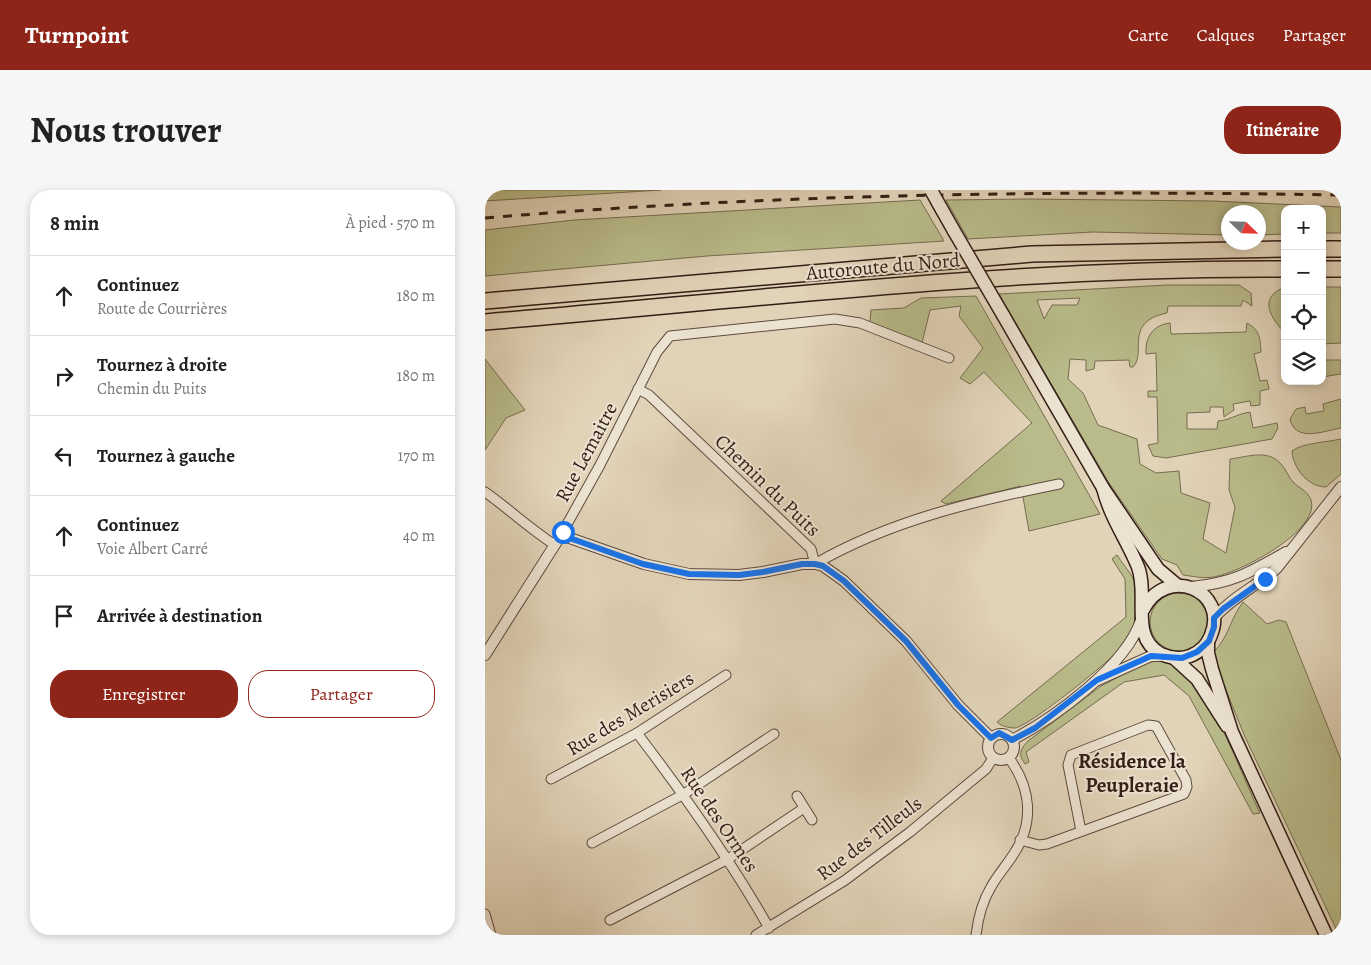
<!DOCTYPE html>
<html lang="fr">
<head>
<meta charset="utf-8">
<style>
	body { margin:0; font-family:Alegreya,serif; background:#f6f6f6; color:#222 }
	.controls { position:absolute; right:15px; top:15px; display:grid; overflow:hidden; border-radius:10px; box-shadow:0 2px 8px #0003 }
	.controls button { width:45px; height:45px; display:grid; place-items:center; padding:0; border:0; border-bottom:1px solid #e0e0e0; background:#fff; color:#222; font:25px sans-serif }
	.compass { position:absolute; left:736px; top:15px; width:45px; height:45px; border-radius:50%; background:#fff; box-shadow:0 2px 8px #0003; rotate:113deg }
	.stop { position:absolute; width:15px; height:15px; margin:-11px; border:4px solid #1a73e8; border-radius:50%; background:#fff }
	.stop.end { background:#1a73e8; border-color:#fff; box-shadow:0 1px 5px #0008 }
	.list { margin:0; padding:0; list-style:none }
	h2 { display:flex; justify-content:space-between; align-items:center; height:65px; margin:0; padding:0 20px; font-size:21px }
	h2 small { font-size:16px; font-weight:400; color:#767676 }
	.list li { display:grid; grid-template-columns:32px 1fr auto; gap:15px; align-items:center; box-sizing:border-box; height:80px; padding:0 20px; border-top:1px solid #e0e0e0 }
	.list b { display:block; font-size:19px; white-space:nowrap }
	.list p { margin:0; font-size:16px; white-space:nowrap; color:#767676 }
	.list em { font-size:16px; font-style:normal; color:#767676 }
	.actions { display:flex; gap:10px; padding:15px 20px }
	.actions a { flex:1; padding:11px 0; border:1px solid #8f2418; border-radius:20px; text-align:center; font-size:18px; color:#8f2418 }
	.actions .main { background:#8f2418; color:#fff }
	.icon { flex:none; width:28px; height:28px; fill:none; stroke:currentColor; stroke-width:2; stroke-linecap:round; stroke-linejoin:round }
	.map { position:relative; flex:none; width:856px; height:745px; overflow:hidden; border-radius:20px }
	header { display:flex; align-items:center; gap:30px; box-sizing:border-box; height:70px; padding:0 25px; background:#8f2418; color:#fff }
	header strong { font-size:24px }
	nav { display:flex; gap:28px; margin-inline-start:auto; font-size:18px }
	.intro { display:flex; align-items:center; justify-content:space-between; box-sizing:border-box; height:120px; padding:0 30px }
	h1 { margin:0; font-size:35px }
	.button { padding:12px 22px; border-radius:20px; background:#8f2418; color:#fff; font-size:18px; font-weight:700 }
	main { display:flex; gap:30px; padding:0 30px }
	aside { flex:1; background:#fff; border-radius:20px; box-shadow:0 2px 8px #0003 }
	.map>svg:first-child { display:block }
	.green { fill:#b9bb8a; stroke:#766c50; fill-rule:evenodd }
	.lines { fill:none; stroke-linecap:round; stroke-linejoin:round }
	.minor-casing { stroke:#5e4b3e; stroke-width:11 }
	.tertiary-casing { stroke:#5e4b3e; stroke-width:12 }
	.secondary-casing { stroke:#331e15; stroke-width:15 }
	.motorway-casing { stroke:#331e15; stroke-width:18 }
	.minor { stroke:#ece2d1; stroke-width:9 }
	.tertiary { stroke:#ece2d1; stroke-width:10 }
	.secondary { stroke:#ece2d1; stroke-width:12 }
	.motorway { stroke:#e1d3b8; stroke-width:15 }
	.rail { stroke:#331e15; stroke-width:3; stroke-dasharray:9 9; stroke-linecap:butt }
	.secondary-bridge-casing { stroke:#331e15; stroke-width:15; stroke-linecap:butt }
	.secondary-bridge { stroke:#ece2d1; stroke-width:12 }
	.route { stroke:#1a73e8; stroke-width:6 }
	.labels { text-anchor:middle; stroke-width:4; stroke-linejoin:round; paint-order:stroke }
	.street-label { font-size:20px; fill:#331e15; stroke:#ece2d1 }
	.neighbourhood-label { font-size:21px; font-weight:bold; fill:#331e15; stroke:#ece2d1 }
</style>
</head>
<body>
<header>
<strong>Turnpoint</strong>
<nav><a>Carte</a><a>Calques</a><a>Partager</a></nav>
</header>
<div class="intro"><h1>Nous trouver</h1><a class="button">Itinéraire</a></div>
<main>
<aside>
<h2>8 min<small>À pied · 570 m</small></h2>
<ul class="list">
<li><svg class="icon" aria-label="ahead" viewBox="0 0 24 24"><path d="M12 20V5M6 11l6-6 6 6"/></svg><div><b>Continuez</b><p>Route de Courrières</p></div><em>180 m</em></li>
<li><svg class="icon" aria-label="right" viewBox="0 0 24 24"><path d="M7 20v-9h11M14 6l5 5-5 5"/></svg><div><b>Tournez à droite</b><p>Chemin du Puits</p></div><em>180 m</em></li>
<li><svg class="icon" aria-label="left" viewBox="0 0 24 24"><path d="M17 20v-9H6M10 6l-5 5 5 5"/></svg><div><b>Tournez à gauche</b></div><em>170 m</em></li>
<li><svg class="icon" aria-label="ahead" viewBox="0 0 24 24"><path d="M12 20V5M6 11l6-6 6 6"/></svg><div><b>Continuez</b><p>Voie Albert Carré</p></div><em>40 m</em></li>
<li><svg class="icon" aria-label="arrive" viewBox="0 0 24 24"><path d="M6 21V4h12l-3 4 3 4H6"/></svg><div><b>Arrivée à destination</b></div></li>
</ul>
<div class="actions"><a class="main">Enregistrer</a><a>Partager</a></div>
</aside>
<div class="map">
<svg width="856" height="745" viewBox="0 0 856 745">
	<rect width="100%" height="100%" fill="#e1d3b8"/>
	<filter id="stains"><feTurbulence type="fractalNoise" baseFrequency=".004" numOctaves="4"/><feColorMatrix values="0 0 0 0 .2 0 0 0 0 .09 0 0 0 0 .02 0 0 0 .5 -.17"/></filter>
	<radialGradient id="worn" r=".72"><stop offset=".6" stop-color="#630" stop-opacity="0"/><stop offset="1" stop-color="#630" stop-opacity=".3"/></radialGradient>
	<g class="green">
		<path d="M 0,0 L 176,0 L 0,11 Z"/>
		<path d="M 544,9 L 727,11 L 856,17 L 856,43 L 837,43 L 837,19 L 800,19 L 800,44 L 774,45 L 774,22 L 744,22 L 743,45 L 608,42 L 483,49 L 461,10 Z"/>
		<path d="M 435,10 L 459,51 L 222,66 L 0,86 L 0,40 L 89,30 Z"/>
		<path d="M 683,95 L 754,95 L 766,103 L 767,116 L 758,110 L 756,116 L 683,116 L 682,123 C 638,132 662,163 648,177 L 645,177 L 644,170 L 610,171 L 609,179 L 601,181 L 601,170 L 585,169 L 583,189 L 598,203 L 613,235 L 652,249 L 655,274 L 671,283 L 694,281 L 696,303 L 725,313 L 718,349 L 741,363 L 750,317 L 744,300 L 745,269 C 762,267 782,259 795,273 C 801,278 803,287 808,292 C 814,298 823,301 826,310 C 836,341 752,384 728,387 C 718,389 707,386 698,385 L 692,375 L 677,369 L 624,293 L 514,104 ZM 595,108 L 592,115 L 567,115 L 559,129 L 552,110 Z"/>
		<path d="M 800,97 L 800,143 C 786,128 772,108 800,97 Z"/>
		<path d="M 837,97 L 856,97 L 856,153 L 837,154 Z"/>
		<path d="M 491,106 L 615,324 L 544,341 L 536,296 L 461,314 L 456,311 L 547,233 L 499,182 L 485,194 L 475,188 L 498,158 L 474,126 L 476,116 L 445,120 L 437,153 L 385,133 L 386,120 L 419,118 L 436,108 Z"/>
		<path d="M 685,133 L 686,144 L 761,142 L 762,133 C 775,140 775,148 776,162 L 769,164 L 775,191 L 782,190 L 784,199 L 775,201 L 775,215 L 766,216 L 765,211 L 748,214 L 749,220 L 739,227 L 738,217 L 725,217 L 725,222 L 702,223 L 702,239 L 732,239 L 733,231 C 742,231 752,224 765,222 L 768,238 L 792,233 L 793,238 L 787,249 L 681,268 L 668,266 L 663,255 L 673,253 L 672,207 L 663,207 L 663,201 L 672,201 L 671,163 L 661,164 C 660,147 668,135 685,133 Z"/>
		<path d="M 0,169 L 40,220 L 21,228 L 0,260 Z"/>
		<path d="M 837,170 L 856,170 L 856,184 L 837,187 Z"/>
		<path d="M 856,209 L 856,238 C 839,241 810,253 805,229 L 811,219 L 820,217 L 821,224 L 839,221 L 838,214 Z"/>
		<path d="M 856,249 L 856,284 L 841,297 C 823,297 808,278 807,261 C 817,253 843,252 856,249 Z"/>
		<path d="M 632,365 C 637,373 645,382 649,390 C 654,400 650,436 646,447 C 640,460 545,536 530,538 C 524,538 516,536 512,532 L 641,427 L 640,389 L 627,369 Z"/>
		<circle cx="694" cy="432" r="29"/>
		<path d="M 758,412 L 782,434 L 794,430 L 801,432 L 856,570 L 856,745 L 854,745 L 760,547 L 732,478 L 728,463 C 745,445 744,431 758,412 Z"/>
		<path d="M 666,470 C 674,471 684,472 691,477 C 729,503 755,582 775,623 L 768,624 L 704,506 L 679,485 L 639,492 L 541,562 L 544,572 L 540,574 C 533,564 535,560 543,551 L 616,496 Z"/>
	</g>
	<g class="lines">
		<defs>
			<g id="minor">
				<path d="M 153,199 L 164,205 L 304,338 L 326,359 L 330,374 C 406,330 490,311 574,294"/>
				<path d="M 0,302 C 24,319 45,339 70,355"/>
				<path d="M 76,345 L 115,275 L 172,162 L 185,146 L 350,129 L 375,133 L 464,168"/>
				<path d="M 152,543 C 200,606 245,669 284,738"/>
				<path d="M 66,589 L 152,543 L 241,485"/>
				<path d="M 312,606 L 327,630"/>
				<path d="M 535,650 L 554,655 L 562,654 L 699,604 L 702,597 L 701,590 L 671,536 L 663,535 L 586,565 L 583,575 L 596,641"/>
				<path d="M 107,653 L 199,604 L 289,544"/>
				<path d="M 0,724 L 6,745"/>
				<path d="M 125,730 L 243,669 L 319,618"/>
				<path d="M 271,745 L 359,691 L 425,642 L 484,593 L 501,579 L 508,568"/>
				<path d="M 491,745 C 493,728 497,712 506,697 C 512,686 521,676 528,665 C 550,633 546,598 524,568"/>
			</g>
			<g id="tertiary">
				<path d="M 706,397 C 748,393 766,382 801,362"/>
				<path d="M 729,428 C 747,407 772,396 792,378 L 856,297"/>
				<path d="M 0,465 L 76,345 L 159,374 L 204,384 L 254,385 L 278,382 L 317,374 L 330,374 L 338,376 L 359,391 L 421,451 L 473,515 L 506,548"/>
				<path d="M 613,490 L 666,466 L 681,466"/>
				<circle cx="516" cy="557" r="13"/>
				<path d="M 527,550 C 569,528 641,476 656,430"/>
			</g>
			<g id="secondary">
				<path d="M 456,18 L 469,41"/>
				<path d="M 518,125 L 618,298 L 673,379 L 692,395"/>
				<path d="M 618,298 C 625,327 642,350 653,377 C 664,406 644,447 676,464 C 685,468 696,469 705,466 C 715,462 723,454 726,445 C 744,400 681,374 658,420"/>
				<path d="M 723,451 L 723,463 L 727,479 L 747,542 L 841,745"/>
				<path d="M 689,468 L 712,489 L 742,536"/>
			</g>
			<g id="motorway">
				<path d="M 837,59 L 856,59"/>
				<path d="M 837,79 L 856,79"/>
				<path d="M 0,111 L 547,64 L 800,59"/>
				<path d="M 0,132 C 266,110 532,77 800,79"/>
			</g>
		</defs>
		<use href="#minor" class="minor-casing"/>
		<use href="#tertiary" class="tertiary-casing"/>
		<use href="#secondary" class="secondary-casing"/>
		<use href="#motorway" class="motorway-casing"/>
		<use href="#minor" class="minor"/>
		<use href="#tertiary" class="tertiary"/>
		<use href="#secondary" class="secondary"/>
		<use href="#motorway" class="motorway"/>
		<path class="rail" d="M 0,28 C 285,4 570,0 856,5"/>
		<defs>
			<g id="secondary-bridge">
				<path d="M 446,0 L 456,18"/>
				<path d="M 469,41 L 518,125"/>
			</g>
		</defs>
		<use href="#secondary-bridge" class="secondary-bridge-casing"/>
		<use href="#secondary-bridge" class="secondary-bridge"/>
	</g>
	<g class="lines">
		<path class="route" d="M 78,342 L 76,345 L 158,374 L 204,384 L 254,385 L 278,382 L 317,374 L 330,374 L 338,376 L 359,391 L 421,451 L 473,515 L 506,548 L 514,543 L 527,550 L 550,538 L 612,490 L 666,466 L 697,468 L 712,462 L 724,451 L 729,437 L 729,428 L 738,419 L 780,389"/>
	</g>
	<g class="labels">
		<g class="street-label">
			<text transform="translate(398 76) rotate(-5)" y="7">Autoroute du Nord</text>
			<text transform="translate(101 262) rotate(-62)" y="7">Rue Lemaitre</text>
			<text transform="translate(283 295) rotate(44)" y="7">Chemin du Puits</text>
			<text transform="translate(145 523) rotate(-31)" y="7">Rue des Merisiers</text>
			<text transform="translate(235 629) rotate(56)" y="7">Rue des Ormes</text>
			<text transform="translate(384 648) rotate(-37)" y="7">Rue des Tilleuls</text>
		</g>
		<g class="neighbourhood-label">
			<text x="647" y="578">Résidence la<tspan x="647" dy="24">Peupleraie</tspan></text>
		</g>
	</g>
	<rect width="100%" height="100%" filter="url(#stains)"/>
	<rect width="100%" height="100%" fill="url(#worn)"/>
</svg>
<div class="controls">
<button>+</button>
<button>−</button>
<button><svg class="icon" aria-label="locate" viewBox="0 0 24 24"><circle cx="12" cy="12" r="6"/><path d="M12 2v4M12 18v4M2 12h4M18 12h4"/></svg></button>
<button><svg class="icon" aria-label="layers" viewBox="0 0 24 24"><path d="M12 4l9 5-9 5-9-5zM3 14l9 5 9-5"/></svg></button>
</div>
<svg class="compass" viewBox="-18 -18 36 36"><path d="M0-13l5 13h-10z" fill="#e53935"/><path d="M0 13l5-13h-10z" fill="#767676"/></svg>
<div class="stop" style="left:78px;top:342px"></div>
<div class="stop end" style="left:780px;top:389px"></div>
</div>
</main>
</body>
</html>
